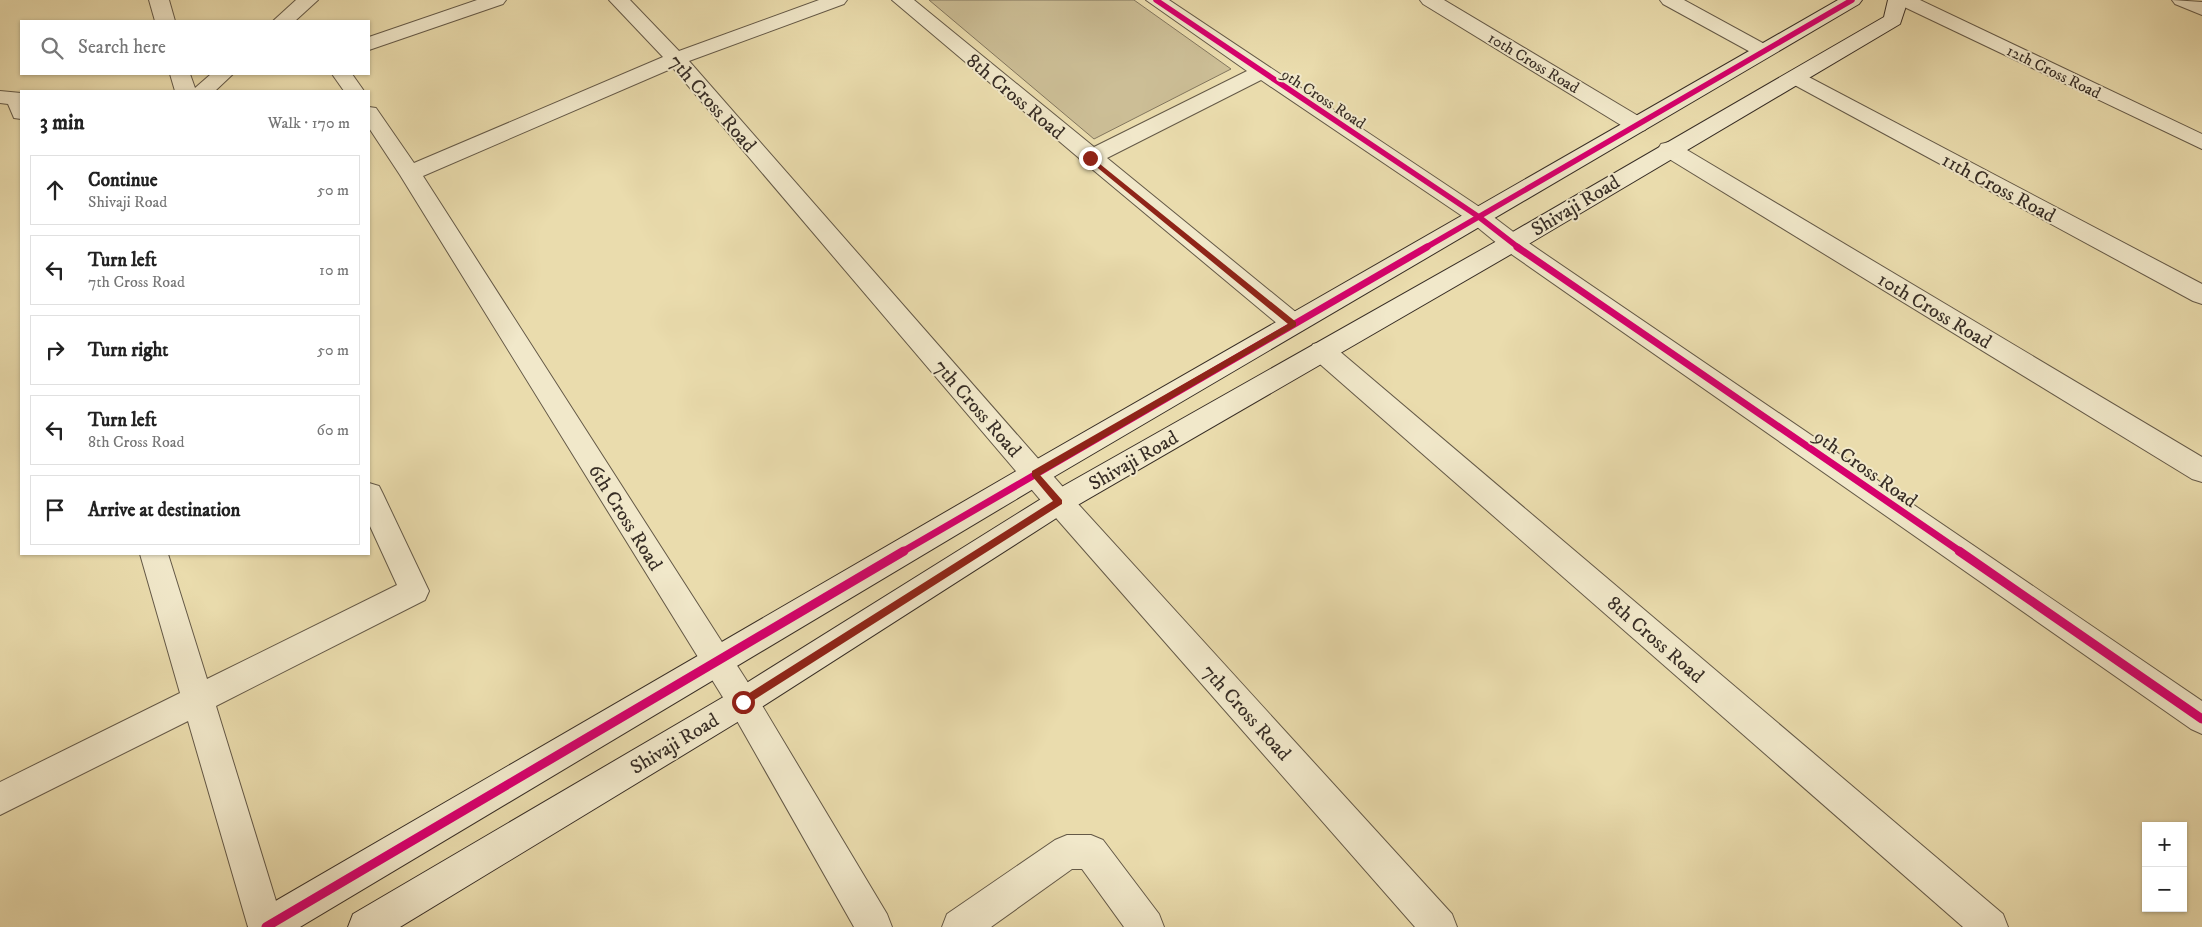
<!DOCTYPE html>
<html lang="en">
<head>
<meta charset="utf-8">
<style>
	body { margin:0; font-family:"IM FELL DW Pica",serif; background:#f6f6f6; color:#222 }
	.controls { position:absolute; right:15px; bottom:15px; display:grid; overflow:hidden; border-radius:0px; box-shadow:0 1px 4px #0004 }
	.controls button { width:45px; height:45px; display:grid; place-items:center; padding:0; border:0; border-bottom:1px solid #e0e0e0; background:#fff; color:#222; font:25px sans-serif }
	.stop { position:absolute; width:15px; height:15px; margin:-11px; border:4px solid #8f2418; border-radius:50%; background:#fff }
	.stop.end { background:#8f2418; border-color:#fff; box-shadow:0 1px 5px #0008 }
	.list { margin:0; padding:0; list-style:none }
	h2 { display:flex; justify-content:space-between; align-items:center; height:65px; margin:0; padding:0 20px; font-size:21px }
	h2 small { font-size:16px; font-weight:400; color:#767676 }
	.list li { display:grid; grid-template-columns:32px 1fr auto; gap:15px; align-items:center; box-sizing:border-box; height:70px; margin:0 10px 10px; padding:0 10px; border:1px solid #e0e0e0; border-radius:0px }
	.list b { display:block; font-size:19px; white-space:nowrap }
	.list p { margin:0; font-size:16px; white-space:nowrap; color:#767676 }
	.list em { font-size:16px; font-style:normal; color:#767676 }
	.icon { flex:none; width:28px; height:28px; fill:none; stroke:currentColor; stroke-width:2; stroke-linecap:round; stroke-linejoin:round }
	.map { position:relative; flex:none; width:2202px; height:927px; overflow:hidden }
	.search { position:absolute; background:#fff; box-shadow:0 1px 4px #0004; left:20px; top:20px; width:350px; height:55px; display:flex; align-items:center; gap:12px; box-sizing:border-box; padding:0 18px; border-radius:0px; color:#767676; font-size:19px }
	.panel { position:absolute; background:#fff; box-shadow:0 1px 4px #0004; left:20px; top:90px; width:350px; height:465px; border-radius:0px }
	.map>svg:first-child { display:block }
	.green { fill:#ccbe96; stroke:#82765e }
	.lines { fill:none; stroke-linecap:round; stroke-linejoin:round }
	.street-casing { stroke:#645947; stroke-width:2 }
	.secondary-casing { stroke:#372d25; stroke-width:2 }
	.street { fill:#f1e8ca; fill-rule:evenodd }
	.secondary { fill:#f1e8ca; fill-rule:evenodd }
	.cycleway-far2-casing { stroke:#f1e8ca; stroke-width:8 }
	.cycleway-far1-casing { stroke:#f1e8ca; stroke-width:10 }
	.cycleway-casing { stroke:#f1e8ca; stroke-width:12 }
	.cycleway-far2 { stroke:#d6006c; stroke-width:5.5 }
	.cycleway-far1 { stroke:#d6006c; stroke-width:7 }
	.cycleway { stroke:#d6006c; stroke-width:9 }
	.route { fill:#8f2418 }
	.labels { text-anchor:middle; stroke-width:4; stroke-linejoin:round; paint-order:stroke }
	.far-street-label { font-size:16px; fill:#372d25; stroke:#f1e8ca }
	.street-label { font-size:20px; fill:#372d25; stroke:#f1e8ca }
</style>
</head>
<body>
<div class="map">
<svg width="2202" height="927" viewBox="0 0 2202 927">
	<rect width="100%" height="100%" fill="#eadcad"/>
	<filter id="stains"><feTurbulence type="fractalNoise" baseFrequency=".004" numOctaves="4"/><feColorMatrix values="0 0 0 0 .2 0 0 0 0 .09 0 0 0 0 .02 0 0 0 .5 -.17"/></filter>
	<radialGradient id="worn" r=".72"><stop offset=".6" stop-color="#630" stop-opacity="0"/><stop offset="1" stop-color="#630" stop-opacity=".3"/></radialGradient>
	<path class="green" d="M 929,0 L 1134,0 L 1231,69 L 1094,139 Z"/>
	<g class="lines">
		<defs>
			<g id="street">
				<path d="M 149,0 L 169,0 L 175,21 L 155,21 Z"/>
				<path d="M 296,0 L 318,0 L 295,21 L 273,21 Z"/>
				<path d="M 477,0 L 506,0 L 503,4 L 369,50 L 369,37 Z"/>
				<path d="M 609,0 L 630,0 L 679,51 L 819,0 L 847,0 L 844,4 L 689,61 L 1069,494 L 1452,914 L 1457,927 L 1415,927 L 1049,510 L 673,68 L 423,176 L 754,692 L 887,914 L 892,927 L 854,927 L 732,712 L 400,175 L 369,128 L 369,107 L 376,108 L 414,163 L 663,57 Z"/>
				<path d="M 892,0 L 914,0 L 1094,147 L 1247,71 L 1146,0 L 1169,0 L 1487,212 L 1520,237 L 2202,701 L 2202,734 L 2191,729 L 1504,249 L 1471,222 L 1261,80 L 1107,158 L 1303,318 L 1306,324 L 1303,330 L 1294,333 L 1285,330 L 1086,164 L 1082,163 L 1079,158 Z"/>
				<path d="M 1420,0 L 1444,0 L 1645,120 L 1648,125 L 1645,130 L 1637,132 L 1629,130 L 1423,4 Z"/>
				<path d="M 1660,0 L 1684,0 L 1770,47 L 1773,51 L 1770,55 L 1763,57 L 1756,55 L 1663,4 Z"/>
				<path d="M 1895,0 L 1920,0 L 2202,134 L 2202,149 L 1898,4 Z"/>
				<path d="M 2172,0 L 2202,2 L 2202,15 L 2175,4 Z"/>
				<path d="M 1796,72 L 1803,74 L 2202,284 L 2202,304 L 2193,301 L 1789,82 L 1786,78 L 1789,74 Z"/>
				<path d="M 170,74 L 190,74 L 195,88 L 211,74 L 233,74 L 215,91 L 175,91 Z"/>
				<path d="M 332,74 L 352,74 L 364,91 L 344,91 Z"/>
				<path d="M 0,91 L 21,93 L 21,119 L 14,118 L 8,104 L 0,103 Z"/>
				<path d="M 1669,142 L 1677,144 L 2202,457 L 2202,482 L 2192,479 L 1661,154 L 1658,149 L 1661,144 Z"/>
				<path d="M 1322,342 L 1331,344 L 2003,914 L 2008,927 L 1963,927 L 1313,358 L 1309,351 L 1313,344 Z"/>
				<path d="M 369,483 L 379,486 L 383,494 L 429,591 L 425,600 L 216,706 L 284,927 L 248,927 L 188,721 L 0,815 L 0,782 L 180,693 L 140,554 L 168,554 L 207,679 L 397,585 L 369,524 Z"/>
				<path d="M 1067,835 L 1091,835 L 1103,840 L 1159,914 L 1164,927 L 1124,927 L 1082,869 L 1072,869 L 991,927 L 942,927 L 947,914 L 1055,840 Z"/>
			</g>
			<g id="secondary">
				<path d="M 1838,0 L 1862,0 L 1859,4 L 1045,482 L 300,927 L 248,927 L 253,914 L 1025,466 Z"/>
				<path d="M 1888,0 L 1908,0 L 1900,24 L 1520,249 L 1069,510 L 754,712 L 400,927 L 348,927 L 353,914 L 732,692 L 1049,494 L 1504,237 L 1884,17 Z"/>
			</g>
		</defs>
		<use href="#street" class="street-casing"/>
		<use href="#secondary" class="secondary-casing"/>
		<use href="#street" class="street"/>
		<use href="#secondary" class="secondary"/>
		<defs>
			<g id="cycleway-far2">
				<path d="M 1156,0 L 1479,217 L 1519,248"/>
				<path d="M 1425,248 L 1852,0"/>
			</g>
			<g id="cycleway-far1">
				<path d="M 1517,247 L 1961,552"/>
				<path d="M 902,552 L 1427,247"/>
			</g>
			<g id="cycleway">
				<path d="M 1959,551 L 2202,719"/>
				<path d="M 266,927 L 904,551"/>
			</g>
		</defs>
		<use href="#cycleway-far2" class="cycleway-far2-casing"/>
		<use href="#cycleway-far1" class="cycleway-far1-casing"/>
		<use href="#cycleway" class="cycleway-casing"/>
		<use href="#cycleway-far2" class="cycleway-far2"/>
		<use href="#cycleway-far1" class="cycleway-far1"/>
		<use href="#cycleway" class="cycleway"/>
	</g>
	<path class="route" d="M 1090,156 L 1296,322 L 1296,326 L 1040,475 L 1062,500 L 1062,504 L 746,705 L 740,705 L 740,699 L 1053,501 L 1032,476 L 1032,471 L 1288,324 L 1088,160 Z"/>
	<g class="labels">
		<g class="far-street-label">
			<text transform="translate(1534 62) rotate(31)" y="6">10th Cross Road</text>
			<text transform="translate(2054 71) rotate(26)" y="6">12th Cross Road</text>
			<text transform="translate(1324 98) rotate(33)" y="6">9th Cross Road</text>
		</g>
		<g class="street-label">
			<text transform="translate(1016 96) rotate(40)" y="7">8th Cross Road</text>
			<text transform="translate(713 103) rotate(49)" y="7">7th Cross Road</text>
			<text transform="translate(1999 187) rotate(28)" y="7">11th Cross Road</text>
			<text transform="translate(1575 205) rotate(-31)" y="7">Shivaji Road</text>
			<text transform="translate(1935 310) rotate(31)" y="7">10th Cross Road</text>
			<text transform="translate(978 408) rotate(49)" y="7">7th Cross Road</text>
			<text transform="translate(1133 460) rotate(-30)" y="7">Shivaji Road</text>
			<text transform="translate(1866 468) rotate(35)" y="7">9th Cross Road</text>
			<text transform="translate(626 517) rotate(58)" y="7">6th Cross Road</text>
			<text transform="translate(1656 639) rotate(41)" y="7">8th Cross Road</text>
			<text transform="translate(1247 712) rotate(48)" y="7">7th Cross Road</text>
			<text transform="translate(674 743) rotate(-31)" y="7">Shivaji Road</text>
		</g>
	</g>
	<rect width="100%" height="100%" filter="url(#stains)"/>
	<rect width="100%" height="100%" fill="url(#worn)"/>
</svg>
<div class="controls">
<button>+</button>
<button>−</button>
</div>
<div class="stop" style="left:743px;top:702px"></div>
<div class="stop end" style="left:1090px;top:158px"></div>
<div class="search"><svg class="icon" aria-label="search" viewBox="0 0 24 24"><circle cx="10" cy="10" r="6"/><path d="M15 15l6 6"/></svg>Search here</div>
<section class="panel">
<h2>3 min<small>Walk · 170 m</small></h2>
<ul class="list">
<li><svg class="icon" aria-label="ahead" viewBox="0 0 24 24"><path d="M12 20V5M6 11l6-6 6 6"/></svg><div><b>Continue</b><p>Shivaji Road</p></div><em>50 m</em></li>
<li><svg class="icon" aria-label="left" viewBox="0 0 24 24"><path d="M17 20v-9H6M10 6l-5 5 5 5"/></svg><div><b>Turn left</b><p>7th Cross Road</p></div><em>10 m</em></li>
<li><svg class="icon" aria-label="right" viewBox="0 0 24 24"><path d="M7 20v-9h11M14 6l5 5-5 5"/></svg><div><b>Turn right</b></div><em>50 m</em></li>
<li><svg class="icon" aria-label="left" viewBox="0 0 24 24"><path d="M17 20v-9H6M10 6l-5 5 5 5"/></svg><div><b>Turn left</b><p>8th Cross Road</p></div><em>60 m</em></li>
<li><svg class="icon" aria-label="arrive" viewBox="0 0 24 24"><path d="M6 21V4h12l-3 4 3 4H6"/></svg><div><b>Arrive at destination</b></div></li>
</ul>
</section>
</div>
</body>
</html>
